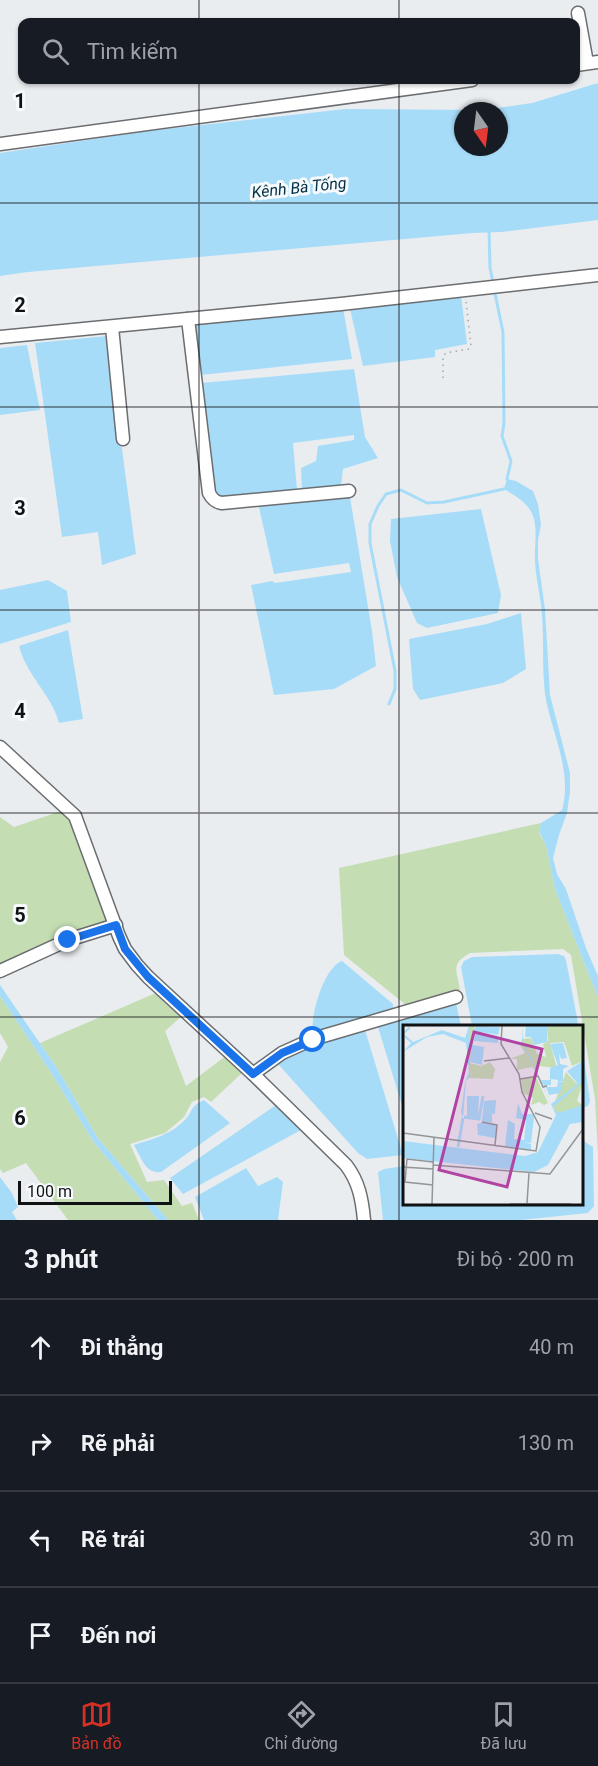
<!DOCTYPE html>
<html lang="vi">
<head>
<meta charset="utf-8">
<style>
	body { margin:0; font-family:Roboto,sans-serif; background:#20242c; color:#f1f3f6 }
	.compass { position:absolute; left:454px; top:102px; width:54px; height:54px; border-radius:50%; background:#171b24; box-shadow:0 2px 4px #0004; rotate:166deg }
	.scale { position:absolute; left:18px; bottom:15px; width:154px; box-sizing:border-box; padding-left:6px; border:3px solid #101112; border-top:0; font-size:16px; line-height:21px; white-space:nowrap; color:#101112; -webkit-text-stroke:4px #f7fafd; paint-order:stroke }
	.stop { position:absolute; width:18px; height:18px; margin:-14px; border:4px solid #1a73e8; border-radius:50%; background:#fff }
	.stop.end { background:#1a73e8; border-color:#fff; box-shadow:0 2px 6px #0008 }
	.list { margin:0; padding:0; list-style:none }
	h2 { display:flex; justify-content:space-between; align-items:center; height:78px; margin:0; padding:0 24px; font-size:26px }
	h2 small { font-size:20px; font-weight:400; color:#9ea1a6 }
	.list li { display:grid; grid-template-columns:39px 1fr auto; gap:18px; align-items:center; box-sizing:border-box; height:96px; padding:0 24px; border-top:2px solid #363941 }
	.list b { display:block; font-size:22px; white-space:nowrap }
	.list em { font-size:20px; font-style:normal; color:#9ea1a6 }
	.icon { flex:none; width:33px; height:33px; fill:none; stroke:currentColor; stroke-width:2; stroke-linecap:round; stroke-linejoin:round }
	.map { position:relative; flex:none; width:598px; height:1220px; overflow:hidden }
	.search { position:absolute; background:#171b24; box-shadow:0 2px 4px #0004; left:18px; right:18px; top:18px; height:66px; display:flex; align-items:center; gap:15px; box-sizing:border-box; padding:0 21px; border-radius:12px; color:#9ea1a6; font-size:22px }
	.sheet { height:462px; background:#171b24 }
	nav { display:flex; justify-content:space-around; align-items:center; box-sizing:border-box; height:84px; border-top:2px solid #363941; background:#171b24; font-size:16px; color:#9ea1a6 }
	nav a { display:grid; justify-items:center; gap:3px }
	nav .on { color:#d93025 }
	.map>svg:first-child { display:block }
	.green { fill:#c4ddb3 }
	.water { fill:#a7dcf9; fill-rule:evenodd }
	.lines { fill:none; stroke-linecap:round; stroke-linejoin:round }
	.stream { stroke:#a7dcf9; stroke-width:3 }
	.minor-casing { stroke:#6b6d70; stroke-width:15 }
	.path { stroke:#a4a6a9; stroke-width:1.5; stroke-dasharray:1.5 4.5; stroke-linecap:butt }
	.minor { stroke:#fff; stroke-width:12 }
	.route { stroke:#1a73e8; stroke-width:8 }
	.grid { fill:none; stroke:#101112; stroke-width:1.5; stroke-opacity:0.55 }
	.labels { text-anchor:middle; stroke-width:6; stroke-linejoin:round; paint-order:stroke }
	.water-label { font-size:16px; font-style:italic; fill:#013044; stroke:#f7fafd }
	.inset-river { fill:none; stroke:#a7dcf9; stroke-width:3 }
	.inset-road { fill:none; stroke:#939597; stroke-width:1.5 }
	.view { fill:#b144a2; fill-opacity:0.15; stroke:#b144a2; stroke-width:3 }
	.inset-edge { fill:none; stroke:#101112; stroke-width:3 }
	.grid-label { font-size:20px; text-anchor:middle; font-weight:bold; fill:#101112; stroke:#f7fafd; stroke-width:6; stroke-linejoin:round; paint-order:stroke }
</style>
</head>
<body>
<div class="map">
<svg width="598" height="1220" viewBox="0 0 598 1220">
	<rect width="100%" height="100%" fill="#eaedf0"/>
	<g class="green">
		<path d="M 64,810 L 71,818 L 111,923 L 0,968 L 0,817 L 14,827 Z"/>
		<path d="M 541,823 L 539,833 L 546,845 L 555,889 L 598,998 L 598,1156 L 595,1099 L 571,955 L 563,949 L 470,953 C 450,964 457,970 460,990 L 406,1005 L 344,955 L 339,868 Z"/>
		<path d="M 158,992 L 183,1015 L 165,1031 L 186,1086 L 227,1055 L 244,1071 L 211,1102 L 204,1097 L 192,1102 L 184,1117 L 165,1133 L 130,1144 L 147,1182 L 164,1180 L 182,1206 L 192,1203 L 199,1220 L 168,1220 L 97,1137 L 57,1068 L 40,1043 Z"/>
		<path d="M 0,996 L 50,1071 L 93,1141 L 158,1220 L 68,1220 L 26,1163 L 3,1173 L 0,1169 L 0,1062 L 8,1047 L 0,1033 Z"/>
	</g>
	<g class="water">
		<path d="M 598,83 L 598,220 L 501,232 L 473,233 L 28,272 L 0,276 L 0,153 L 148,131 L 345,109 L 484,110 L 532,103 ZM 463,111 L 499,111 L 499,147 L 463,147 Z"/>
		<path d="M 461,295 L 467,344 L 435,350 L 435,357 L 363,366 L 350,309 Z"/>
		<path d="M 343,308 L 352,359 L 201,375 L 194,322 Z"/>
		<path d="M 107,336 L 136,554 L 102,565 L 98,532 L 62,537 L 35,343 Z"/>
		<path d="M 27,345 L 40,410 L 0,415 L 0,348 Z"/>
		<path d="M 354,369 L 365,437 L 378,458 L 343,469 L 341,486 L 302,490 L 301,468 L 316,461 L 318,446 L 354,440 L 354,435 L 293,443 L 297,490 L 219,498 L 213,491 L 201,383 Z"/>
		<path d="M 507,479 L 516,481 L 533,491 L 538,504 L 541,525 L 538,540 L 538,559 L 545,609 L 550,695 L 570,773 L 570,792 L 567,813 L 559,835 L 553,858 L 557,874 L 566,889 L 586,948 L 598,976 L 598,998 L 555,889 L 546,845 L 539,832 L 541,823 L 562,810 C 573,771 551,732 545,694 C 542,668 544,641 542,616 C 541,598 536,580 535,562 C 534,547 538,530 533,516 C 528,502 515,496 504,489 Z"/>
		<path d="M 350,497 L 372,631 L 376,666 L 334,689 L 274,695 L 251,585 L 272,581 L 275,583 L 351,572 L 349,563 L 274,574 L 258,503 Z"/>
		<path d="M 481,509 L 501,595 L 498,613 L 427,628 L 417,623 L 397,577 L 390,541 L 391,519 Z"/>
		<path d="M 48,580 L 67,591 L 71,622 L 0,644 L 0,590 Z"/>
		<path d="M 521,613 L 526,669 L 503,683 L 420,700 L 413,689 L 409,639 L 487,624 Z"/>
		<path d="M 68,630 L 83,719 L 59,723 C 52,695 26,675 19,646 Z"/>
		<path d="M 558,954 L 564,956 L 566,960 L 578,1023 L 574,1026 L 472,1026 L 461,967 L 464,961 L 472,957 Z"/>
		<path d="M 342,961 L 393,1004 L 393,1009 L 386,1014 L 318,1034 L 313,1031 C 310,1014 325,966 342,961 Z"/>
		<path d="M 0,985 L 57,1068 L 97,1137 L 168,1220 L 158,1220 L 93,1141 L 50,1071 L 0,996 Z"/>
		<path d="M 456,1003 L 461,1026 L 404,1026 L 404,1112 L 378,1027 Z"/>
		<path d="M 365,1030 L 403,1155 L 367,1159 L 358,1153 L 278,1064 L 281,1059 L 315,1045 Z"/>
		<path d="M 582,1044 L 590,1101 L 588,1106 L 582,1108 Z"/>
		<path d="M 204,1100 L 230,1123 L 161,1172 C 145,1174 141,1157 134,1145 C 155,1138 168,1136 185,1120 C 194,1110 189,1107 204,1100 Z"/>
		<path d="M 276,1105 L 301,1130 L 183,1194 L 170,1178 Z"/>
		<path d="M 582,1140 L 593,1147 L 594,1206 L 588,1213 L 521,1220 L 383,1220 L 378,1172 L 384,1169 L 404,1166 L 404,1204 L 582,1204 Z"/>
		<path d="M 246,1168 L 258,1186 L 277,1177 L 283,1182 L 278,1220 L 204,1220 L 195,1197 Z"/>
		<path d="M 0,1177 L 12,1193 L 18,1207 L 12,1212 L 17,1220 L 0,1220 Z"/>
	</g>
	<g class="lines">
		<g class="stream">
			<path d="M 489,229 L 490,268 L 493,282"/>
			<path d="M 494,289 L 503,332 L 504,423 L 502,436 L 511,461 L 507,479"/>
			<path d="M 389,704 L 395,689 L 395,671 L 370,543 L 370,524 L 378,506 L 386,494 L 401,490 L 427,503 L 444,502 L 504,489"/>
		</g>
		<defs>
			<g id="minor">
				<path d="M 578,13 L 587,63"/>
				<path d="M 576,65 L 598,62"/>
				<path d="M 0,144 L 472,80"/>
				<path d="M 188,319 L 209,493 C 212,499 215,502 222,503 L 349,491"/>
				<path d="M 112,327 L 123,439"/>
				<path d="M 0,337 L 341,304 L 598,275"/>
				<path d="M 0,747 L 75,816 L 119,936 L 125,949 L 137,965 L 148,977 L 253,1074 L 346,1165 C 359,1182 362,1199 364,1220"/>
				<path d="M 0,971 L 68,940 L 116,925"/>
				<path d="M 253,1074 L 282,1053 L 313,1039 L 456,997"/>
			</g>
		</defs>
		<use href="#minor" class="minor-casing"/>
		<path class="path" d="M 443,378 L 443,356 L 446,353 L 469,349 L 471,346 L 466,301"/>
		<use href="#minor" class="minor"/>
	</g>
	<g class="lines">
		<path class="route" d="M 68,940 L 116,925 L 125,949 L 148,977 L 253,1074 L 282,1053 L 313,1040"/>
	</g>
	<path class="grid" d="M 199,0 L 199,22M 399,0 L 399,22M 199,80 L 199,1220M 399,80 L 399,1220M 0,203 L 598,203M 0,407 L 598,407M 0,610 L 598,610M 0,813 L 598,813M 0,1017 L 598,1017"/>
	<g class="labels">
		<g class="water-label">
			<text transform="translate(299 187) rotate(-6)" y="6">Kênh Bà Tống</text>
		</g>
	</g>
	<g transform="translate(403 1025)">
		<rect width="180" height="180" fill="#eaedf0"/>
		<path d="M 66,1 L 72,1 L 67,38 L 78,41 L 87,37 L 92,44 L 90,54 L 66,53 ZM 145,1 L 180,1 L 180,36 L 169,41 L 161,17 L 147,18 L 154,43 L 135,41 L 135,51 L 130,42 L 114,45 L 114,34 L 107,34 L 122,28 L 117,20 L 119,14 L 128,13 L 134,29 L 143,32 L 140,19 L 145,16 ZM 163,47 L 173,58 L 180,57 L 174,76 L 180,80 L 155,89 L 150,82 ZM 133,52 L 145,78 L 141,80 L 136,77 L 128,80 L 130,73 L 120,68 L 118,54 Z" fill="#c4ddb3"/>
		<path d="M 7,1 L 7,4 L 1,9 L 10,17 L 39,5 L 62,13 L 66,1 L 67,52 L 63,56 L 60,93 L 58,87 L 62,58 L 66,47 L 63,18 L 40,9 L 24,12 L 0,27 L 8,18 L 0,11 L 0,7 ZM 73,1 L 97,2 L 95,10 L 71,6 ZM 119,1 L 120,16 L 148,79 L 175,59 L 164,46 L 180,36 L 179,58 L 150,82 L 155,88 L 180,80 L 180,97 L 167,99 L 145,140 L 131,147 L 0,133 L 0,116 L 122,131 L 135,127 L 153,90 L 120,19 L 119,14 ZM 123,1 L 145,1 L 144,17 L 131,20 L 128,12 L 122,12 ZM 72,8 L 95,11 L 95,18 L 71,16 ZM 160,18 L 164,33 L 158,34 L 156,28 L 157,39 L 166,41 L 160,44 L 160,56 L 156,56 L 160,57 L 157,68 L 146,70 L 143,62 L 154,62 L 155,55 L 148,54 L 148,60 L 141,61 L 138,55 L 147,55 L 147,43 L 155,40 L 147,19 ZM 69,20 L 81,22 L 79,40 L 67,37 ZM 64,71 L 76,71 L 75,92 L 64,91 ZM 93,75 L 92,89 L 81,88 L 89,89 L 89,98 L 79,96 L 81,76 ZM 115,78 L 119,89 L 130,89 L 131,92 L 128,118 L 120,117 L 128,119 L 128,125 L 102,121 L 105,95 L 112,99 L 111,114 L 121,115 L 123,95 L 113,93 ZM 79,97 L 94,99 L 92,113 L 75,110 L 74,99 Z" fill="#a7dcf9"/>
		<path class="inset-river" d="M 61,92 L 76,94 L 80,71M 55,122 L 60,93"/>
		<path class="inset-road" d="M 81,36 L 106,33M 117,54 L 135,51 L 140,62 L 144,61M 132,88 L 149,94M 79,97 L 94,100 L 92,120M 0,108 L 133,126 L 137,102 L 119,67 L 116,49 L 98,19 L 99,1M 30,140 L 147,149 L 180,104M 0,142 L 30,144M 30,160 L 2,157 L 4,134 L 30,137M 124,178 L 126,148M 29,179 L 31,112M 107,179 L 168,179"/>
		<path class="view" d="M 71,7 L 139,24 L 104,162 L 36,145 Z"/>
		<rect width="180" height="180" class="inset-edge"/>
	</g>
	<g class="grid-label">
		<text x="20" y="108">1</text>
		<text x="20" y="312">2</text>
		<text x="20" y="515">3</text>
		<text x="20" y="718">4</text>
		<text x="20" y="922">5</text>
		<text x="20" y="1125">6</text>
	</g>
</svg>
<svg class="compass" viewBox="-18 -18 36 36"><path d="M0-13l5 13h-10z" fill="#e53935"/><path d="M0 13l5-13h-10z" fill="#9ea1a6"/></svg>
<div class="scale">100 m</div>
<div class="stop" style="left:313px;top:1040px"></div>
<div class="stop end" style="left:68px;top:940px"></div>
<div class="search"><svg class="icon" aria-label="search" viewBox="0 0 24 24"><circle cx="10" cy="10" r="6"/><path d="M15 15l6 6"/></svg>Tìm kiếm</div>
</div>
<section class="sheet">
<h2>3 phút<small>Đi bộ · 200 m</small></h2>
<ul class="list">
<li><svg class="icon" aria-label="ahead" viewBox="0 0 24 24"><path d="M12 20V5M6 11l6-6 6 6"/></svg><div><b>Đi thẳng</b></div><em>40 m</em></li>
<li><svg class="icon" aria-label="right" viewBox="0 0 24 24"><path d="M7 20v-9h11M14 6l5 5-5 5"/></svg><div><b>Rẽ phải</b></div><em>130 m</em></li>
<li><svg class="icon" aria-label="left" viewBox="0 0 24 24"><path d="M17 20v-9H6M10 6l-5 5 5 5"/></svg><div><b>Rẽ trái</b></div><em>30 m</em></li>
<li><svg class="icon" aria-label="arrive" viewBox="0 0 24 24"><path d="M6 21V4h12l-3 4 3 4H6"/></svg><div><b>Đến nơi</b></div></li>
</ul>
</section>
<nav>
<a class="on"><svg class="icon" aria-label="map" viewBox="0 0 24 24"><path d="M3 6l6-2 6 2 6-2v14l-6 2-6-2-6 2zM9 4v14M15 6v14"/></svg>Bản đồ</a>
<a><svg class="icon" aria-label="directions" viewBox="0 0 24 24"><path d="M12 3l9 9-9 9-9-9zM9 14v-3h6M13 9l2 2-2 2"/></svg>Chỉ đường</a>
<a><svg class="icon" aria-label="saved" viewBox="0 0 24 24"><path d="M7 4h10v16l-5-4-5 4z"/></svg>Đã lưu</a>
</nav>
</body>
</html>
